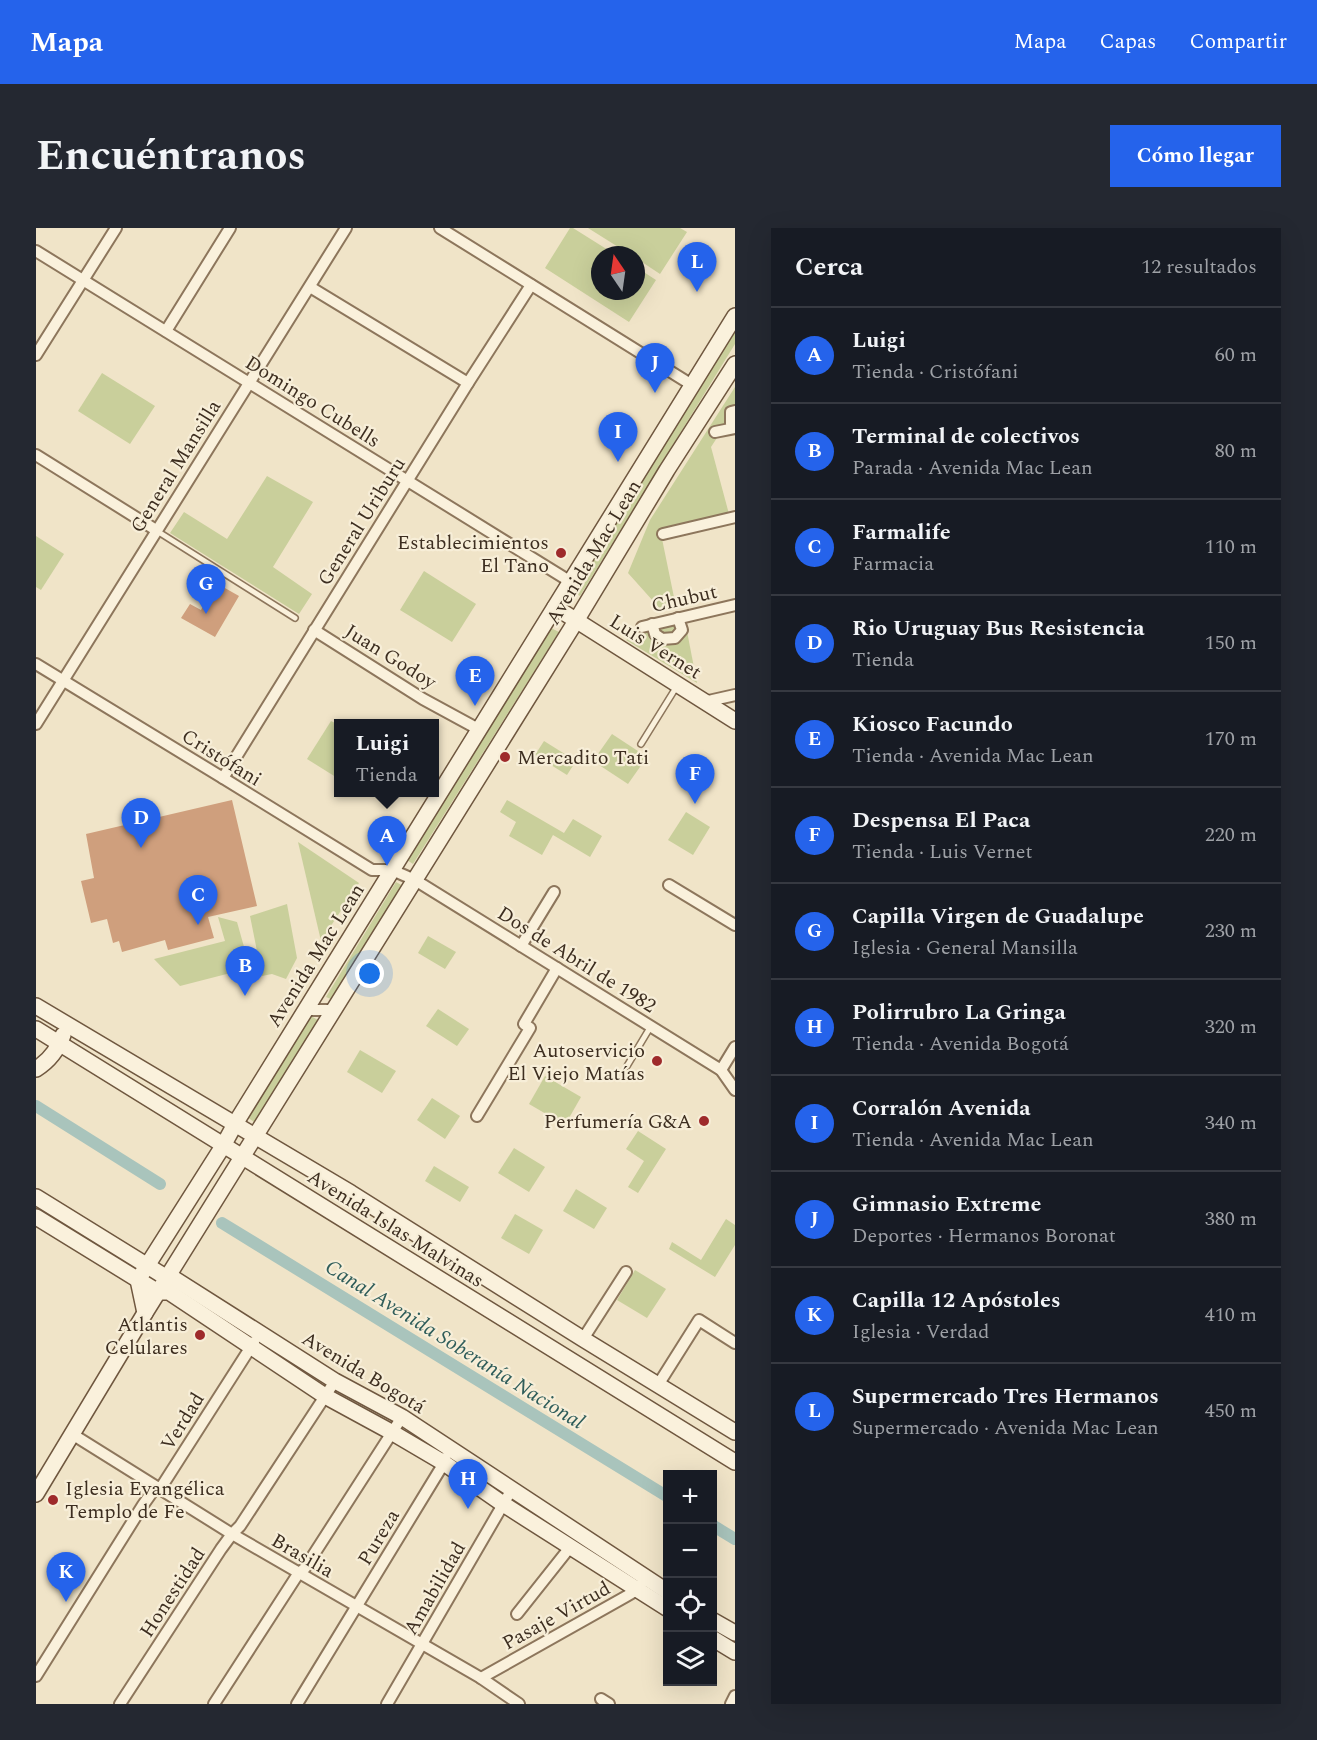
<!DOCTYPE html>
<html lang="es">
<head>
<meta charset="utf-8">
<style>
	body { margin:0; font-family:Spectral,serif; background:#242831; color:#f1f3f6 }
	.controls { position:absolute; right:18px; bottom:18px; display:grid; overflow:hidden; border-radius:0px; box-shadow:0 6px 24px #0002 }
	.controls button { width:54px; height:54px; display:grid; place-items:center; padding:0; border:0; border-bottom:2px solid #363941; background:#171b24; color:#f1f3f6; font:30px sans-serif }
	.compass { position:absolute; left:555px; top:18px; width:54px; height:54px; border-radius:50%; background:#171b24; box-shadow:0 6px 24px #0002; rotate:347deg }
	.you { position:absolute; left:334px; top:746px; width:21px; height:21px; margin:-15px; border:4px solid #fff; border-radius:50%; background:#1a73e8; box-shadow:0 0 0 9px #1a73e833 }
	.badge { display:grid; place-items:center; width:39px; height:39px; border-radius:50%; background:#2563eb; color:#fff; font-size:20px; font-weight:700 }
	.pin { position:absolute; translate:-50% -50px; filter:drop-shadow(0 2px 3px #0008) }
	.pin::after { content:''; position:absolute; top:32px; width:21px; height:18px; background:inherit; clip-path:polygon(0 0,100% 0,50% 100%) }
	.popup { position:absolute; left:298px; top:491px; width:105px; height:78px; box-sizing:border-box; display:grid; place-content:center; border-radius:0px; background:#171b24; filter:drop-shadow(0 2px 4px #0005); font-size:20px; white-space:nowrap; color:#9ea1a6 }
	.popup b { font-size:22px; color:#f1f3f6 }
	.popup::after { content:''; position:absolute; left:50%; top:100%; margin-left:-12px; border:12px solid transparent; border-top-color:#171b24 }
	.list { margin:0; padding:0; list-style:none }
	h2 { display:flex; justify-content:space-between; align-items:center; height:78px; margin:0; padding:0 24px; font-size:26px }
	h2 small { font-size:20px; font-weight:400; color:#9ea1a6 }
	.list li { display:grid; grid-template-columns:39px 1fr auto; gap:18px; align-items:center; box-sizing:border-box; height:96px; padding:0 24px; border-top:2px solid #363941 }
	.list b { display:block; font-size:22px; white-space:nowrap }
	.list p { margin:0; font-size:20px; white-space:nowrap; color:#9ea1a6 }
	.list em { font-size:20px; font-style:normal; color:#9ea1a6 }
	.icon { flex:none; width:33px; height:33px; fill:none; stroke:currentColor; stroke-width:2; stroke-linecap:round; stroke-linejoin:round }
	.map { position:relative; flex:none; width:699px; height:1476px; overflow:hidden; border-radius:0px }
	header { display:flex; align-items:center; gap:36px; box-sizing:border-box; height:84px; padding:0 30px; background:#2563eb; color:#fff }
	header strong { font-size:28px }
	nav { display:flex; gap:33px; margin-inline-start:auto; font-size:21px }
	.intro { display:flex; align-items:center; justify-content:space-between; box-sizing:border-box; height:144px; padding:0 36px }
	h1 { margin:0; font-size:42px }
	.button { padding:15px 27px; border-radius:0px; background:#2563eb; color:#fff; font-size:21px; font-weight:700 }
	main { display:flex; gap:36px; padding:0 36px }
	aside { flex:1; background:#171b24; border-radius:0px; box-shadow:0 6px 24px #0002 }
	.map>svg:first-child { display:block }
	.green { fill:#c9cf9b }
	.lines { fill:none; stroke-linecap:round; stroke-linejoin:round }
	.canal { stroke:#a9c4bc; stroke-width:12 }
	.building { fill:#cf9f7d }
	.lane-casing { stroke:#8d765c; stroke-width:8 }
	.street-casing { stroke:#8d765c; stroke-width:14 }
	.secondary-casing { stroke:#6f573f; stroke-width:18 }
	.lane { stroke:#faf1dc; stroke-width:5 }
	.street { stroke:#faf1dc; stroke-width:10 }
	.secondary { stroke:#faf1dc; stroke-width:15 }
	.poi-dot { fill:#9e2a2b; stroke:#f7eed8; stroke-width:2 }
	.labels { text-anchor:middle; stroke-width:4.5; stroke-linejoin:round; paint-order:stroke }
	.street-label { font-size:20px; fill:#3d2e20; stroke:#f7eed8 }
	.poi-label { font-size:20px; fill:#3d2e20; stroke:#f7eed8; text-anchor:end }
	.water-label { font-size:21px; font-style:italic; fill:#2f5d5a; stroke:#f7eed8 }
</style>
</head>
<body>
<header>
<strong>Mapa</strong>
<nav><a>Mapa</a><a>Capas</a><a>Compartir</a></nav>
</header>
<div class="intro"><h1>Encuéntranos</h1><a class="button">Cómo llegar</a></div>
<main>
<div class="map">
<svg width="699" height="1476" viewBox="0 0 699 1476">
	<rect width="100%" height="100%" fill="#f0e4c8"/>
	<g class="green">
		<path d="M 534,0 L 537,0 L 580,27 L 564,27 L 564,63 L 600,63 L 600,39 L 620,52 L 593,94 L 509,40 Z"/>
		<path d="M 552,0 L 644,0 L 651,4 L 624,46 L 600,30 L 600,27 L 595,27 Z"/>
		<path d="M 699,102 L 699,116 L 544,368 L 538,364 Z"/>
		<path d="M 66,145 L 119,178 L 94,216 L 42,183 Z"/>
		<path d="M 699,159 L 699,191 L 692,193 L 675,219 L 693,286 L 624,301 L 640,379 L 626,383 L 592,345 L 614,292 Z"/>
		<path d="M 231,248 L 277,274 L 237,339 L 276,366 L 263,386 L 134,305 L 148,284 L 191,311 Z"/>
		<path d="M 0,308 L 28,326 L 5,362 L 0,359 Z"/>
		<path d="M 388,343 L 440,376 L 416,414 L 364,382 Z"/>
		<path d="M 649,393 L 661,455 L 590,412 L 611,400 Z"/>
		<path d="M 513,399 L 523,404 L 377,636 L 371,632 Z"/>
		<path d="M 295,493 L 303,497 L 303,551 L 271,531 Z"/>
		<path d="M 576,506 L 611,529 L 592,556 L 557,533 Z"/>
		<path d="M 508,513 L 540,533 L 531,547 L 499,527 Z"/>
		<path d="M 471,572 L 528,605 L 537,591 L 566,608 L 554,629 L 517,607 L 506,627 L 473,608 L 480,594 L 464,584 Z"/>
		<path d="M 650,584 L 674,599 L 657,627 L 632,612 Z"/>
		<path d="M 262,614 L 323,655 L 285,713 Z"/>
		<path d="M 360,654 L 367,658 L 297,772 L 290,769 Z"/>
		<path d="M 251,676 L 261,730 L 250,751 L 236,746 L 226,748 L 214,688 Z"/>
		<path d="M 182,689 L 201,694 L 214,740 L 144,758 L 118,731 L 189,713 Z"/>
		<path d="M 392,708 L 420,724 L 409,741 L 382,725 Z"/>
		<path d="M 402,781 L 433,801 L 421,818 L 390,798 Z"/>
		<path d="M 273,787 L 282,792 L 218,894 L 210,888 Z"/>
		<path d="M 324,822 L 360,843 L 346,865 L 311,844 Z"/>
		<path d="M 509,848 L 545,869 L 529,897 L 493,876 Z"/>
		<path d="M 396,870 L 424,888 L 409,911 L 381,892 Z"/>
		<path d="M 602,903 L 630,921 L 602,965 L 592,959 L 608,933 L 590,921 Z"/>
		<path d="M 478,920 L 509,939 L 493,964 L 462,945 Z"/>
		<path d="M 398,938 L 433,959 L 424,974 L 389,953 Z"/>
		<path d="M 540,961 L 571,980 L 558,1001 L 527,983 Z"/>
		<path d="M 479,986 L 507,1002 L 493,1026 L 465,1010 Z"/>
		<path d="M 690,991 L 699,997 L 699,1017 L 679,1049 L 633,1021 L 636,1014 L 665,1032 Z"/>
		<path d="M 599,1042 L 630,1061 L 611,1090 L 581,1072 Z"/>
	</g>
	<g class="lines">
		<g class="canal">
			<path d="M 0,878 L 124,956"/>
			<path d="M 186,995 L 632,1269"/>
			<path d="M 676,1297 L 699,1311"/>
		</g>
	</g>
	<g class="building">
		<path d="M 180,355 L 203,368 L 179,409 L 145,390 L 154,376 L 165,382 Z"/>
		<path d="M 196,572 L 221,678 L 172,689 L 178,710 L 132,722 L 129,712 L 86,724 L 83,713 L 77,715 L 71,691 L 55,695 L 45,653 L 58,650 L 50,606 Z"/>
	</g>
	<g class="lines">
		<defs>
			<g id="lane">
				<path d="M 121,303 L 259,390"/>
				<path d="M 605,516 L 641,458"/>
				<path d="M 591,838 L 615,798"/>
			</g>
			<g id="street">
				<path d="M 404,0 L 656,157"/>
				<path d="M 0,23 L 535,354"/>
				<path d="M 274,59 L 432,155"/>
				<path d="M 130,103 L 194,0"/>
				<path d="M 0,127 L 80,0"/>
				<path d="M 699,183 L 695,184 L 695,196 L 699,199"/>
				<path d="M 679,204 L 699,200"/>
				<path d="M 0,227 L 120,302"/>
				<path d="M 627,306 L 699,289"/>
				<path d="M 616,396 L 619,406 L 626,411 L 639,410 L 646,402 L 642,390"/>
				<path d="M 606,399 L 699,377"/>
				<path d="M 278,402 L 387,471 L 444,502"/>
				<path d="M 0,436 L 187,550 L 336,642 L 356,642 L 379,652 L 685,842 L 699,862"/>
				<path d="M 668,474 L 699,467"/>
				<path d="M 0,496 L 310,0"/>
				<path d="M 187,550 L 432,155 L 495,57"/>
				<path d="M 633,657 L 699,697"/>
				<path d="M 485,718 L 518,664"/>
				<path d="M 270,782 L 298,782"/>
				<path d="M 685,842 L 699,819"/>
				<path d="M 441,888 L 494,800 L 488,796 L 521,740"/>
				<path d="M 547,1111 L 590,1044"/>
				<path d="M 622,1157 L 663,1092 L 699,1115"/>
				<path d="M 36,1206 L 196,1306 L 445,1450 L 483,1476"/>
				<path d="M 481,1386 L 535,1318"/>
				<path d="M 0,1448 L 107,1277 L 119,1260 L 126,1258 L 218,1114"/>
				<path d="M 445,1450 L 589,1369 L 601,1362 L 604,1357"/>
				<path d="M 565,1471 L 573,1476"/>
				<path d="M 84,1476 L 185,1321 L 196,1306 L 204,1298 L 299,1153"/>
				<path d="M 178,1476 L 262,1346 L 269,1340 L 366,1189"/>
				<path d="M 261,1476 L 408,1235 L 409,1230"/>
				<path d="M 351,1476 L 476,1261"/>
				<path d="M 695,1476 L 699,1468"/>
			</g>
			<g id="secondary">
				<path d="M 519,379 L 699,493"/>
				<path d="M 0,778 L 315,965 L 547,1111 L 699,1204"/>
				<path d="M 0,801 L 699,1234"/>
				<path d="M 0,841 C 13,833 22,821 27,807"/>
				<path d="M 0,969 L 131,1050 L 137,1050 L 299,1153 L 366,1189 L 632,1364"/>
				<path d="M 0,989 L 122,1064 L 133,1064 L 289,1168 L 357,1205 L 408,1235 L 467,1276 L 632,1381"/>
				<path d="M 109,1085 L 102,1052 L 187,918 L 199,896 L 699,88"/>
				<path d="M 0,1266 L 109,1085 L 540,393 L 631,242 L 699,136"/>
				<path d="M 676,1392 L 699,1405"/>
				<path d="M 676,1410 L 699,1424"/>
			</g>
		</defs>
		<use href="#lane" class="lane-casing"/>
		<use href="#street" class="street-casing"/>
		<use href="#secondary" class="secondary-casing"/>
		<use href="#lane" class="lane"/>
		<use href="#street" class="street"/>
		<use href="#secondary" class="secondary"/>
	</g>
	<g class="poi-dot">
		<circle cx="525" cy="325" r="6"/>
		<circle cx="469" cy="529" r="6"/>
		<circle cx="621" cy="833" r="6"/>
		<circle cx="668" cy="893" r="6"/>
		<circle cx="164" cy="1107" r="6"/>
		<circle cx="17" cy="1272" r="6"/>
	</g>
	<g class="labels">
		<g class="street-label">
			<text transform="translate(277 173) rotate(32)" y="7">Domingo Cubells</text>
			<text transform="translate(139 238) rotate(-58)" y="7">General Mansilla</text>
			<text transform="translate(325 293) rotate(-58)" y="7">General Uriburu</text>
			<text transform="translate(557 324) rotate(-59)" y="7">Avenida Mac Lean</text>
			<text transform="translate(648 370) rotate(-13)" y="7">Chubut</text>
			<text transform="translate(620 418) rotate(32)" y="7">Luis Vernet</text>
			<text transform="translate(355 428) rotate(32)" y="7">Juan Godoy</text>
			<text transform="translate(186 529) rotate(32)" y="7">Cristófani</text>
			<text transform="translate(279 727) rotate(-58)" y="7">Avenida Mac Lean</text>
			<text transform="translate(541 731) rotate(32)" y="7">Dos de Abril de 1982</text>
			<text transform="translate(360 1000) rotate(32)" y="7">Avenida Islas Malvinas</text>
			<text transform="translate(328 1144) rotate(31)" y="7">Avenida Bogotá</text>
			<text transform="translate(146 1193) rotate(-58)" y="7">Verdad</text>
			<text transform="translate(342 1309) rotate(-59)" y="7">Pureza</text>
			<text transform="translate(267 1327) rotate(30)" y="7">Brasilia</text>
			<text transform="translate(398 1360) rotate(-60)" y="7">Amabilidad</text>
			<text transform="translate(136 1364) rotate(-57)" y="7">Honestidad</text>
			<text transform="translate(520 1387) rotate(-29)" y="7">Pasaje Virtud</text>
		</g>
		<g class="poi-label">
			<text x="513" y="321">Establecimientos<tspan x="513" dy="23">El Tano</tspan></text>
			<text x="481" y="536" text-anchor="start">Mercadito Tati</text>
			<text x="609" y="829">Autoservicio<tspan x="609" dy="23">El Viejo Matías</tspan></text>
			<text x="656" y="900">Perfumería G&amp;A</text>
			<text x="152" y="1103">Atlantis<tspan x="152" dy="23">Celulares</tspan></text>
			<text x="29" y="1267" text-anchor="start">Iglesia Evangélica<tspan x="29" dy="23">Templo de Fe</tspan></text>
		</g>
		<g class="water-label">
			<text transform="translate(419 1116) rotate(32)" y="7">Canal Avenida Soberanía Nacional</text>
		</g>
	</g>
</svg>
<div class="controls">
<button>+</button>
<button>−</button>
<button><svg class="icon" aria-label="locate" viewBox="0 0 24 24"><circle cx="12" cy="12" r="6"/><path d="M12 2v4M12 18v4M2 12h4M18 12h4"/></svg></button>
<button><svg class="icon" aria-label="layers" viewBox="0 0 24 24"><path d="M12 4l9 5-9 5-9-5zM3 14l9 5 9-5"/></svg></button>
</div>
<svg class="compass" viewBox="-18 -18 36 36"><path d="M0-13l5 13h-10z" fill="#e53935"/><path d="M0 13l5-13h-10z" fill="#9ea1a6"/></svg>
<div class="you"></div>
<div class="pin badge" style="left:351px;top:638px">A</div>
<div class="popup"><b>Luigi</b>Tienda</div>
<div class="pin badge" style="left:209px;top:768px">B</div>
<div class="pin badge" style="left:162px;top:697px">C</div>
<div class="pin badge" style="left:105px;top:620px">D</div>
<div class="pin badge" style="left:439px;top:478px">E</div>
<div class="pin badge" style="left:659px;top:576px">F</div>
<div class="pin badge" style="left:170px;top:386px">G</div>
<div class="pin badge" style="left:432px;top:1281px">H</div>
<div class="pin badge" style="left:582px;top:234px">I</div>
<div class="pin badge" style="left:619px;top:165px">J</div>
<div class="pin badge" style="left:30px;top:1374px">K</div>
<div class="pin badge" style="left:661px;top:64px">L</div>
</div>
<aside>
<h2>Cerca<small>12 resultados</small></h2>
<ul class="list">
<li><span class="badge">A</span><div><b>Luigi</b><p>Tienda · Cristófani</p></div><em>60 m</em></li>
<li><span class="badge">B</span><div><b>Terminal de colectivos</b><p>Parada · Avenida Mac Lean</p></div><em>80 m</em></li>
<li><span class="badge">C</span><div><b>Farmalife</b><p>Farmacia</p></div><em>110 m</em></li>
<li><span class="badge">D</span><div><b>Rio Uruguay Bus Resistencia</b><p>Tienda</p></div><em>150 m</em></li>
<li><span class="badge">E</span><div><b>Kiosco Facundo</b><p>Tienda · Avenida Mac Lean</p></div><em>170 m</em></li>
<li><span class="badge">F</span><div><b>Despensa El Paca</b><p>Tienda · Luis Vernet</p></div><em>220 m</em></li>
<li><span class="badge">G</span><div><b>Capilla Virgen de Guadalupe</b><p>Iglesia · General Mansilla</p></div><em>230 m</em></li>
<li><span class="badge">H</span><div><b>Polirrubro La Gringa</b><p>Tienda · Avenida Bogotá</p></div><em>320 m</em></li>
<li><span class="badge">I</span><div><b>Corralón Avenida</b><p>Tienda · Avenida Mac Lean</p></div><em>340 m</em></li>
<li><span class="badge">J</span><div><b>Gimnasio Extreme</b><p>Deportes · Hermanos Boronat</p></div><em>380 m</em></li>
<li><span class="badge">K</span><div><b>Capilla 12 Apóstoles</b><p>Iglesia · Verdad</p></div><em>410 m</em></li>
<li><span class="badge">L</span><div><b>Supermercado Tres Hermanos</b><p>Supermercado · Avenida Mac Lean</p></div><em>450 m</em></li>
</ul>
</aside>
</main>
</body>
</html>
